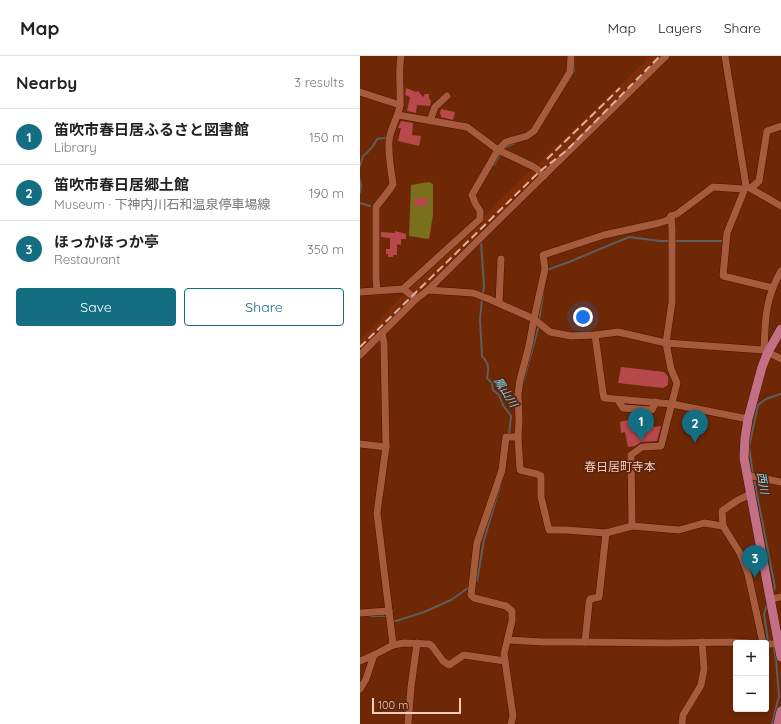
<!DOCTYPE html>
<html lang="en">
<head>
<meta charset="utf-8">
<style>
	body { margin:0; font-family:Quicksand,"Noto Sans JP",sans-serif; background:#f6f6f6; color:#222 }
	.controls { position:absolute; right:12px; bottom:12px; display:grid; overflow:hidden; border-radius:4px; box-shadow:0 2px 6px #0003 }
	.controls button { width:36px; height:36px; display:grid; place-items:center; padding:0; border:0; border-bottom:1px solid #e0e0e0; background:#fff; color:#222; font:20px sans-serif }
	.scale { position:absolute; left:12px; bottom:10px; width:89px; box-sizing:border-box; padding-left:4px; border:2px solid #f6cbbb; border-top:0; font-size:11px; line-height:14px; white-space:nowrap; color:#f6cbbb; -webkit-text-stroke:3px #5b240d; paint-order:stroke }
	.you { position:absolute; left:223px; top:261px; width:14px; height:14px; margin:-10px; border:3px solid #fff; border-radius:50%; background:#1a73e8; box-shadow:0 0 0 6px #1a73e833 }
	.badge { display:grid; place-items:center; width:26px; height:26px; border-radius:50%; background:#136e82; color:#fff; font-size:13px; font-weight:700 }
	.pin { position:absolute; translate:-50% -33px; filter:drop-shadow(0 1px 2px #0008) }
	.pin::after { content:''; position:absolute; top:21px; width:14px; height:12px; background:inherit; clip-path:polygon(0 0,100% 0,50% 100%) }
	.list { margin:0; padding:0; list-style:none }
	h2 { display:flex; justify-content:space-between; align-items:center; height:52px; margin:0; padding:0 16px; font-size:17px }
	h2 small { font-size:13px; font-weight:400; color:#767676 }
	.list li { display:grid; grid-template-columns:26px 1fr auto; gap:12px; align-items:center; box-sizing:border-box; height:56px; padding:0 16px; border-top:1px solid #e0e0e0 }
	.list b { display:block; font-size:15px; white-space:nowrap }
	.list p { margin:0; font-size:13px; white-space:nowrap; color:#767676 }
	.list em { font-size:13px; font-style:normal; color:#767676 }
	.actions { display:flex; gap:8px; padding:12px 16px }
	.actions a { flex:1; padding:9px 0; border:1px solid #136e82; border-radius:4px; text-align:center; font-size:14px; color:#136e82 }
	.actions .main { background:#136e82; color:#fff }
	.map { position:relative; flex:none; width:421px; height:668px; overflow:hidden }
	header { display:flex; align-items:center; gap:24px; box-sizing:border-box; height:56px; padding:0 20px; background:#fff; border-bottom:1px solid #e0e0e0 }
	header strong { font-size:19px }
	nav { display:flex; gap:22px; margin-inline-start:auto; font-size:14px }
	main { display:flex }
	aside { flex:1; background:#fff }
	.map>svg:first-child { display:block }
	.built { fill:#7d2e08 }
	.green { fill:#7a6f1d }
	.lines { fill:none; stroke-linecap:round; stroke-linejoin:round }
	.stream { stroke:#5d5e5d; stroke-width:2 }
	.building { fill:#b7494c }
	.minor-casing { stroke:#491400; stroke-width:8 }
	.major-casing { stroke:#491400; stroke-width:10 }
	.minor { stroke:#a75b3d; stroke-width:7 }
	.major { stroke:#c36f86; stroke-width:9 }
	.rail { stroke:#e0b09d; stroke-width:2; stroke-dasharray:8 4; stroke-linecap:butt }
	.labels { text-anchor:middle; stroke-width:3.5; stroke-linejoin:round; paint-order:stroke }
	.water-label { font-size:11px; font-style:italic; fill:#78dbfc; stroke:#5b240d }
	.quarter-label { font-size:12px; fill:#f6cbbb; stroke:#5b240d }
</style>
</head>
<body>
<header>
<strong>Map</strong>
<nav><a>Map</a><a>Layers</a><a>Share</a></nav>
</header>
<main>
<aside>
<h2>Nearby<small>3 results</small></h2>
<ul class="list">
<li><span class="badge">1</span><div><b>笛吹市春日居ふるさと図書館</b><p>Library</p></div><em>150 m</em></li>
<li><span class="badge">2</span><div><b>笛吹市春日居郷土館</b><p>Museum · 下神内川石和温泉停車場線</p></div><em>190 m</em></li>
<li><span class="badge">3</span><div><b>ほっかほっか亭</b><p>Restaurant</p></div><em>350 m</em></li>
</ul>
<div class="actions"><a class="main">Save</a><a>Share</a></div>
</aside>
<div class="map">
<svg width="421" height="668" viewBox="0 0 421 668">
	<rect width="100%" height="100%" fill="#6e2806"/>
	<path class="built" d="M 291,0 L 304,0 L 118,183 L 51,244 L 0,295 L 0,284 L 46,236 L 120,163 Z"/>
	<path class="green" d="M 69,126 L 73,128 L 73,159 L 69,183 L 49,180 L 51,129 Z"/>
	<g class="lines">
		<g class="stream">
			<path d="M 213,16 L 214,15 L 214,5"/>
			<path d="M 144,92 L 155,87"/>
			<path d="M 134,109 L 141,97"/>
			<path d="M 0,110 L 3,100 C 10,95 13,91 17,83 L 24,82 L 27,81"/>
			<path d="M 0,124 L 1,130 L 0,136"/>
			<path d="M 0,147 L 10,150"/>
			<path d="M 121,185 L 124,230 L 123,238"/>
			<path d="M 315,185 L 364,185"/>
			<path d="M 187,214 L 209,206 L 269,181 L 300,185 L 310,185"/>
			<path d="M 122,243 L 120,263 L 122,300 C 129,308 129,312 127,322 L 132,327 L 133,334 L 139,339 L 143,349 L 151,360 L 149,380"/>
			<path d="M 179,265 L 183,238"/>
			<path d="M 163,327 L 179,269"/>
			<path d="M 393,419 L 389,391 L 398,349 L 406,343 L 421,338"/>
			<path d="M 394,423 L 415,531 L 414,534"/>
			<path d="M 117,525 L 124,484 L 141,427"/>
			<path d="M 407,549 L 404,558 L 408,585"/>
			<path d="M 10,560 L 25,560"/>
			<path d="M 35,565 L 36,565 L 64,556 L 91,544 L 108,532"/>
			<path d="M 412,668 L 419,640 L 416,603 L 414,593"/>
		</g>
	</g>
	<g class="building">
		<path d="M 46,32 L 56,36 L 58,35 L 63,41 L 65,38 L 69,38 L 69,43 L 71,44 L 70,50 L 57,49 L 56,57 L 47,55 L 50,41 L 45,39 Z"/>
		<path d="M 81,53 L 95,56 L 93,64 L 81,61 L 81,59 L 80,58 Z"/>
		<path d="M 41,65 L 53,67 L 52,79 L 61,80 L 59,90 L 38,85 L 41,72 L 38,72 Z"/>
		<path d="M 55,142 L 67,142 L 67,150 L 54,150 Z"/>
		<path d="M 35,175 L 46,178 L 46,183 L 41,183 L 41,189 L 37,188 L 37,199 L 33,199 L 33,201 L 28,201 L 28,198 L 26,198 L 26,193 L 30,193 L 30,182 L 21,181 L 21,176 L 35,177 Z"/>
		<path d="M 261,311 L 304,316 L 308,321 L 308,329 L 303,332 L 258,327 Z"/>
		<path d="M 288,359 L 294,371 L 301,370 L 297,385 L 281,386 L 275,390 L 268,391 L 265,376 L 261,377 L 260,366 Z"/>
	</g>
	<g class="lines">
		<defs>
			<g id="minor">
				<path d="M 365,0 L 386,130 L 367,177 L 363,220 L 413,232"/>
				<path d="M 0,36 L 40,49"/>
				<path d="M 38,59 L 107,71 L 138,94 L 172,110 L 177,113 L 184,120"/>
				<path d="M 70,65 L 75,51 L 87,40"/>
				<path d="M 388,131 L 421,150"/>
				<path d="M 391,132 L 399,125 L 407,75 L 421,70"/>
				<path d="M 384,133 L 353,131 L 317,158 L 311,160 L 308,164 L 299,167 L 244,179 L 183,199 L 185,213 L 174,263 L 169,290 L 160,324 L 158,338 L 159,365 L 158,381 L 160,414 L 177,418 L 181,420 L 181,441 L 189,474 L 206,474 L 246,477 L 272,470 L 319,474 L 344,467 L 363,470 L 380,497 L 388,518 L 403,587"/>
				<path d="M 43,233 L 120,163 L 120,155 L 115,147 L 112,139 L 116,132 L 138,94 L 146,86 L 167,80 L 174,75 L 210,16 L 211,0"/>
				<path d="M 17,234 L 16,222 L 16,151 L 30,133 L 33,128 C 31,115 28,97 29,85 C 30,73 38,62 40,49 C 41,33 38,16 41,0"/>
				<path d="M 68,234 C 147,155 227,78 306,0"/>
				<path d="M 0,236 L 43,233 L 46,235 L 56,243"/>
				<path d="M 139,247 L 141,203"/>
				<path d="M 22,277 L 24,287 L 26,391 L 17,457 L 29,555"/>
				<path d="M 235,279 L 243,337 L 244,342 L 312,348 L 388,363"/>
				<path d="M 404,294 C 405,273 405,251 413,232 C 415,226 418,220 421,215"/>
				<path d="M 0,299 L 56,243 L 68,234 L 113,237 L 129,243 L 174,263 L 190,276 L 211,280 L 235,279 L 258,276 L 306,287 L 312,246 L 312,172 L 311,160"/>
				<path d="M 258,344 L 263,352 L 292,354 L 296,346"/>
				<path d="M 0,388 L 26,391"/>
				<path d="M 387,419 L 421,426"/>
				<path d="M 272,470 L 271,399 L 282,391 L 301,390 L 317,327 L 311,313 L 306,287 L 404,294 L 421,303"/>
				<path d="M 363,470 L 362,455 L 378,444 L 391,438"/>
				<path d="M 411,543 L 421,541"/>
				<path d="M 0,557 L 29,555 L 33,589 L 44,587 L 69,588 L 72,590 L 83,605 L 89,609 L 104,599 L 145,605 L 144,598 L 152,565 L 152,555 L 146,550 L 114,542 L 111,539 L 117,487 L 142,414 L 146,381 L 158,381"/>
				<path d="M 148,584 L 182,586 L 225,586 L 307,587 L 372,586 L 389,587"/>
				<path d="M 225,586 L 229,547 L 230,543 L 239,541 L 246,477"/>
				<path d="M 406,588 L 419,588"/>
				<path d="M 0,605 L 14,599 L 33,589"/>
				<path d="M 145,605 L 153,660 L 151,668"/>
				<path d="M 0,633 L 6,623 L 14,599"/>
				<path d="M 48,668 L 51,631 L 57,587"/>
				<path d="M 322,668 L 323,659 L 337,636 L 341,629 L 344,613 L 342,586"/>
			</g>
			<g id="major">
				<path d="M 421,273 L 408,296 L 402,311 L 388,363 L 385,382 L 384,402 L 421,601"/>
				<path d="M 418,668 L 421,655"/>
			</g>
		</defs>
		<use href="#minor" class="minor-casing"/>
		<use href="#major" class="major-casing"/>
		<use href="#minor" class="minor"/>
		<use href="#major" class="major"/>
		<g class="rail">
			<path d="M 187,103 L 260,32"/>
			<path d="M 0,291 L 179,116 L 206,95 L 300,0"/>
		</g>
	</g>
	<g class="labels">
		<g class="water-label">
			<text transform="translate(146 336) rotate(58)" y="4">鳳山川</text>
			<text transform="translate(403 427) rotate(80)" y="4">西川</text>
		</g>
		<g class="quarter-label">
			<text x="260" y="415">春日居町寺本</text>
		</g>
	</g>
</svg>
<div class="controls">
<button>+</button>
<button>−</button>
</div>
<div class="scale">100 m</div>
<div class="you"></div>
<div class="pin badge" style="left:281px;top:385px">1</div>
<div class="pin badge" style="left:335px;top:387px">2</div>
<div class="pin badge" style="left:395px;top:522px">3</div>
</div>
</main>
</body>
</html>
